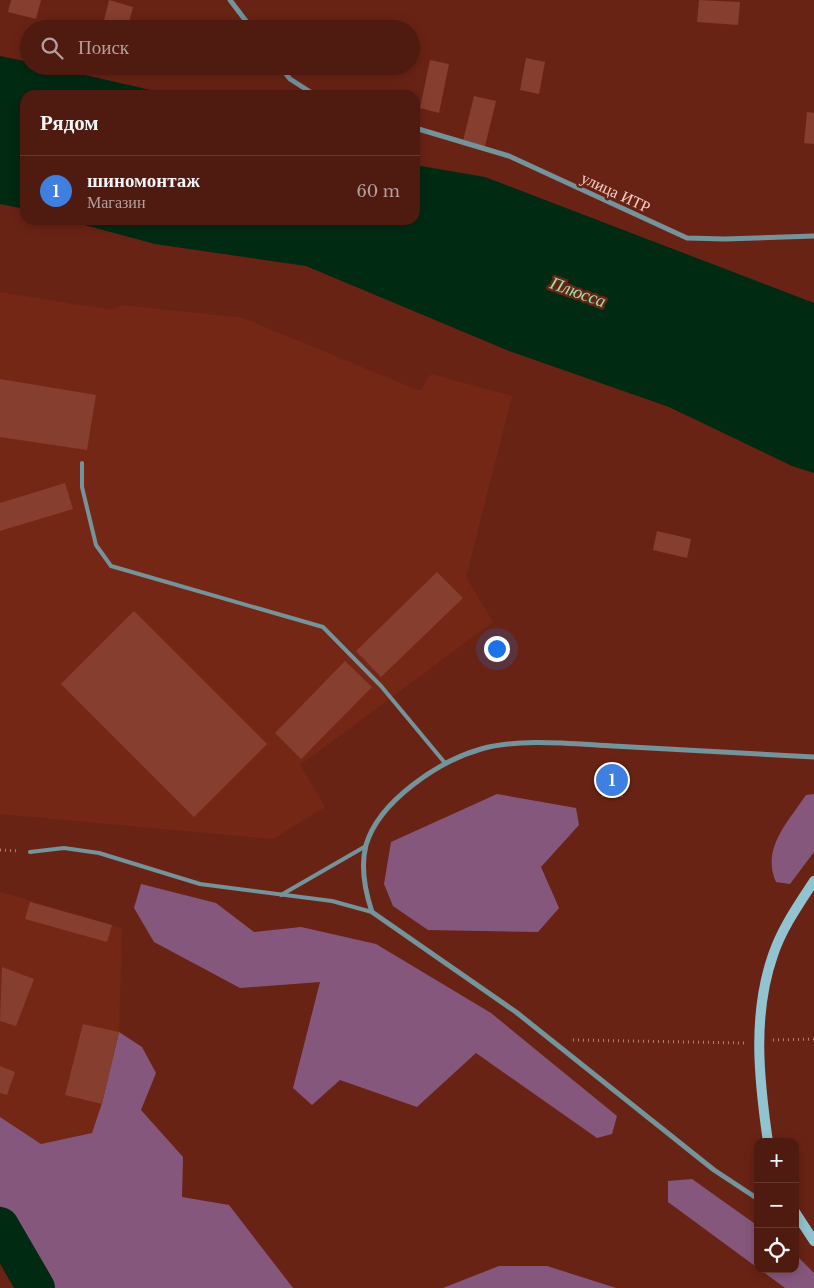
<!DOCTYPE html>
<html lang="ru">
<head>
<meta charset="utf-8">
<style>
	body { margin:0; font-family:"Libre Baskerville",serif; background:#552319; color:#f1f3f6 }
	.controls { position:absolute; right:15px; bottom:15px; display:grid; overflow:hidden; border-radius:10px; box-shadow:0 2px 12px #0003 }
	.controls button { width:45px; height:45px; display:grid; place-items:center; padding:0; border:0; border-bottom:1px solid #663830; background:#4f1a10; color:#f1f3f6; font:25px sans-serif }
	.you { position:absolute; left:496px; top:648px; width:18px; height:18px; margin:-12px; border:4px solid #fff; border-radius:50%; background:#1a73e8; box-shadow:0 0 0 8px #1a73e833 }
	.badge { display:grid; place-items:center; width:32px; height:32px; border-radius:50%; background:#8bbbb9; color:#fff; font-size:16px; font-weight:700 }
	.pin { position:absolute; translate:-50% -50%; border:2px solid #fff; box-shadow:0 1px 5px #0006 }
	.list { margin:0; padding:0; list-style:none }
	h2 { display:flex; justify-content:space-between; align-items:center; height:65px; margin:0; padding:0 20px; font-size:21px }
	h2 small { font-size:16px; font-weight:400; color:#b3a19f }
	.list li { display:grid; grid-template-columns:32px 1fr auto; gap:15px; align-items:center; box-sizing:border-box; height:70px; padding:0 20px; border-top:1px solid #663830 }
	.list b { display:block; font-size:19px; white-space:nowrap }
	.list p { margin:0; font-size:16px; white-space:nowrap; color:#b3a19f }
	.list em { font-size:16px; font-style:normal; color:#b3a19f }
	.icon { flex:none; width:28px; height:28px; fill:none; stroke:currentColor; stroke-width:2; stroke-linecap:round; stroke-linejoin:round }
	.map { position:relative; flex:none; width:814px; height:1288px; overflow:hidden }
	.search { position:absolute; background:#4f1a10; box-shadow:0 2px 12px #0003; left:20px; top:20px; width:400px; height:55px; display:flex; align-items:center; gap:12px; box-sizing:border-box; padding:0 18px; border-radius:28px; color:#b3a19f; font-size:19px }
	.panel { position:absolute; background:#4f1a10; box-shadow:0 2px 12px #0003; left:20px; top:90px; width:400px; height:135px; border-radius:15px }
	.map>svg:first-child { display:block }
	.built { fill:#752716 }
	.forest { fill:#86577d }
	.water { fill:#002a12 }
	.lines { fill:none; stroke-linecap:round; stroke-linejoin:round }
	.river { stroke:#002a12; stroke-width:38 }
	.building { fill:#863e2e }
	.path { stroke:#b57e72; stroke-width:3; stroke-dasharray:1 4; stroke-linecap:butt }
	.lane { stroke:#74939b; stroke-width:4 }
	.street { stroke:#74939b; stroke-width:5 }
	.secondary { stroke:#91c4d0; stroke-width:10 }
	.labels { text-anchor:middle; stroke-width:5; stroke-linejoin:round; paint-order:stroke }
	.street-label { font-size:16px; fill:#facfc5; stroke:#692315 }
	.water-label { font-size:18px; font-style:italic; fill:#93e4ad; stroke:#692315 }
</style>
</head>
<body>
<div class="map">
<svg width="814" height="1288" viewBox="0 0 814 1288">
	<rect width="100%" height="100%" fill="#692315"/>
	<g class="built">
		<path d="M 0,292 L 111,310 L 121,305 L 243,318 L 420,391 L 431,374 L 512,396 L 466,577 L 493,622 L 300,765 L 325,807 L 273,839 L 0,814 Z"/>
		<path d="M 0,892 L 122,928 L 119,1032 L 102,1103 L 92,1133 L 41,1144 L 0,1117 Z"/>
	</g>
	<g class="forest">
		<path d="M 497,794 L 576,808 L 579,825 L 541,867 L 559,908 L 538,932 L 428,930 L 393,906 L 384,884 L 391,842 Z"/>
		<path d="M 814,794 L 814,852 L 790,884 L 776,882 C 761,849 788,822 806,795 Z"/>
		<path d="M 141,884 L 216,903 L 254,932 L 301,927 L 376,944 L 491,1013 L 617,1116 L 612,1134 L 597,1138 L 476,1053 L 417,1107 L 340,1080 L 312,1105 L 293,1088 L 320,982 L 240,988 L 154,942 L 134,908 Z"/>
		<path d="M 119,1032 L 142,1047 L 156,1073 L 141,1110 L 183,1157 L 182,1197 L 229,1205 L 293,1288 L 50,1288 L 30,1244 L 0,1206 L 0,1117 L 41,1144 L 92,1133 L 102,1103 Z"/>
		<path d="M 692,1179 L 758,1226 L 758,1269 L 795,1269 L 795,1254 L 814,1273 L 814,1288 L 785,1288 L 668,1202 L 668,1181 Z"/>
		<path d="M 499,1266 L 547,1266 L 616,1288 L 443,1288 Z"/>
	</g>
	<g class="water">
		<path d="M 0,56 L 29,62 L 29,66 L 46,66 L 172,95 L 25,95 L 25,209 L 0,204 Z"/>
		<path d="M 415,165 L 485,177 L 814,303 L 814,473 L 792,466 L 669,407 L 509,351 L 306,266 L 155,244 L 66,220 L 415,220 Z"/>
	</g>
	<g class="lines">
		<path class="river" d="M 0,1226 L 36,1288"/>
	</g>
	<g class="building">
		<path d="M 11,0 L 41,0 L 36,19 L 8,12 Z"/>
		<path d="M 109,0 L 133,7 L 127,29 L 102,29 Z"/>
		<path d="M 699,0 L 740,2 L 738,25 L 697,22 Z"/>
		<path d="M 526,58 L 545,62 L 539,94 L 520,90 Z"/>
		<path d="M 430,60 L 449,64 L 439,113 L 420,108 Z"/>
		<path d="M 474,96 L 496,101 L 485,146 L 463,141 Z"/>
		<path d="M 807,112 L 814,113 L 814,144 L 804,143 Z"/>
		<path d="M 0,379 L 96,395 L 87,450 L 0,437 Z"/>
		<path d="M 65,483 L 73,509 L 0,531 L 0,503 Z"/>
		<path d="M 657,531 L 691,539 L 687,558 L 653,550 Z"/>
		<path d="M 437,572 L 463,598 L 381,677 L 356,651 Z"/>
		<path d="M 134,611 L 267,744 L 194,817 L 61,684 Z"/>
		<path d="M 345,661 L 372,687 L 301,759 L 275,733 Z"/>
		<path d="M 603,770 L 624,770 L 623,797 L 602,797 Z"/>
		<path d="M 30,902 L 112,925 L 107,942 L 25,919 Z"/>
		<path d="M 2,967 L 34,979 L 16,1026 L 0,1021 Z"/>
		<path d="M 83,1024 L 119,1032 L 102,1104 L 65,1095 Z"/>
		<path d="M 0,1066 L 15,1072 L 7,1095 L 0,1093 Z"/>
	</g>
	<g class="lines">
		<g class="path">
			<path d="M 0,850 L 19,851"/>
			<path d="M 573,1040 L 745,1043"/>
			<path d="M 773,1040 L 814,1039"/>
		</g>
		<g class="lane">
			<path d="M 82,463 L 82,487 L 96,545 L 111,566 L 323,627 L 381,686 L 445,763"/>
			<path d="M 30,852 L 64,848 L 99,853 L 200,884 L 332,901 L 372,912"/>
			<path d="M 281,895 L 366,846"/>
		</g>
		<g class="street">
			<path d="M 230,0 L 252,29"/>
			<path d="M 280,66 L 290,79 L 315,95"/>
			<path d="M 415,128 L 509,156 L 687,238 L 725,239 L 814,236"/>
			<path d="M 758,1199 L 714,1170 L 516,1012 L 372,912 C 365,891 360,868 366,845 C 379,801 439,761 481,749 C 519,738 574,744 613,746 C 680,750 747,753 814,757"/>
		</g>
		<g class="secondary">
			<path d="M 768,1142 C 759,1080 752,1015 773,955 C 782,928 799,904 814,881"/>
			<path d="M 795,1212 L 814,1241"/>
		</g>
	</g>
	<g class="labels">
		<g class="street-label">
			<text transform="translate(616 192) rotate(25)" y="6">улица ИТР</text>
		</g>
		<g class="water-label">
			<text transform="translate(578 292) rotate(20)" y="6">Плюсса</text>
		</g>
	</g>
</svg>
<div class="controls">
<button>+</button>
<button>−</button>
<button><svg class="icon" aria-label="locate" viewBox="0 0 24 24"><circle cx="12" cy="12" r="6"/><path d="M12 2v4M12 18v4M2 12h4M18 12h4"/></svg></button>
</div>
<div class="you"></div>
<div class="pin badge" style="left:612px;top:780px;background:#3f7fe0">1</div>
<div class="search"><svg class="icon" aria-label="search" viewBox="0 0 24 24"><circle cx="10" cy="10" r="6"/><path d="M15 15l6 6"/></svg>Поиск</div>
<section class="panel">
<h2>Рядом<small></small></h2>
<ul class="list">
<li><span class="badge" style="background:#3f7fe0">1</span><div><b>шиномонтаж</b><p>Магазин</p></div><em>60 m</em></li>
</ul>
</section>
</div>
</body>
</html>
